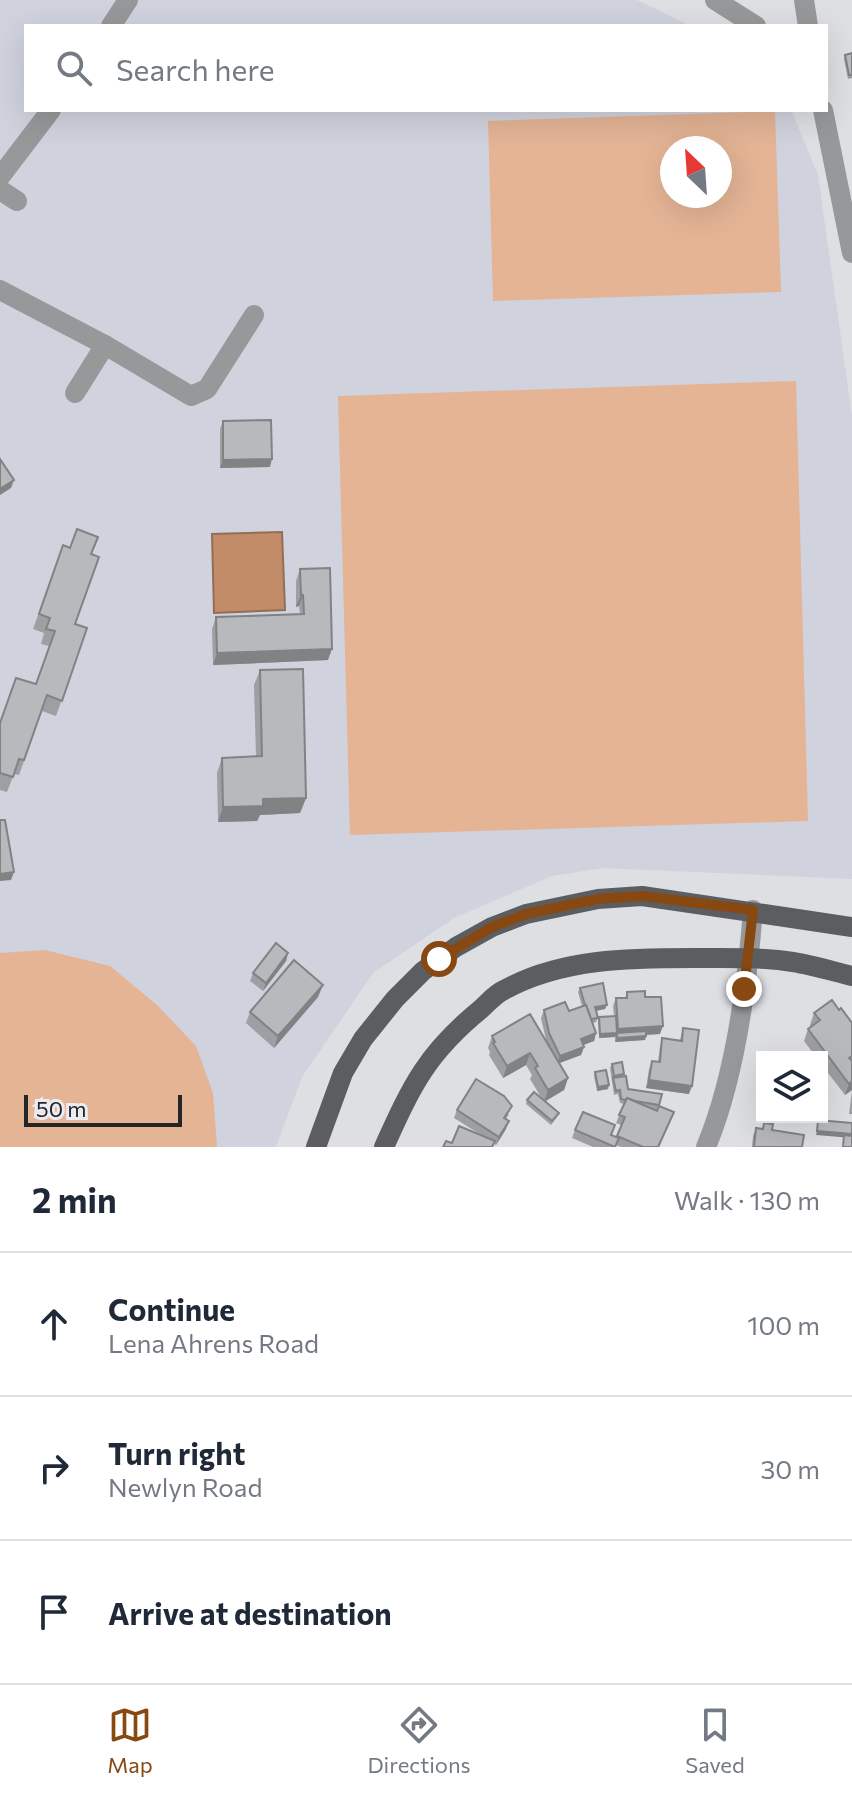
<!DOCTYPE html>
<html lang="en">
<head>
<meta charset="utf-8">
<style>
	body { margin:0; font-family:Commissioner,sans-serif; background:#f2f2f3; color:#1f2937 }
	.controls { position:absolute; right:24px; bottom:24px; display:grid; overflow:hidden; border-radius:0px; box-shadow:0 8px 32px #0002 }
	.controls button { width:72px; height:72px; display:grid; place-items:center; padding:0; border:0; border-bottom:2px solid #e0e1e3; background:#fff; color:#1f2937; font:40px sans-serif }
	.compass { position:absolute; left:660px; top:136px; width:72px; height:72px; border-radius:50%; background:#fff; box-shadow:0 8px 32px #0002; rotate:335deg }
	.scale { position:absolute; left:24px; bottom:20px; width:158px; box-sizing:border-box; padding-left:8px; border:4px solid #252527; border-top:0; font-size:22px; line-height:28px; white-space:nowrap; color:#252527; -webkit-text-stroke:6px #ebecf1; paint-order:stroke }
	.stop { position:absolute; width:24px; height:24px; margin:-18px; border:6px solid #884811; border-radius:50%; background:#fff }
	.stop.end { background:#884811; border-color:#fff; box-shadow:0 2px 8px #0008 }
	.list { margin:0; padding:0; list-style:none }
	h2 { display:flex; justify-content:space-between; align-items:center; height:104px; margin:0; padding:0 32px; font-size:34px }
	h2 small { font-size:26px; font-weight:400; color:#747a83 }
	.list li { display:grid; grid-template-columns:52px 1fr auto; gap:24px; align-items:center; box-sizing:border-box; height:144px; padding:0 32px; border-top:2px solid #e0e1e3 }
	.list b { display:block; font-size:30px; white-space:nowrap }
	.list p { margin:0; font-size:26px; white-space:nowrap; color:#747a83 }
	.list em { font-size:26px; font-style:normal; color:#747a83 }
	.icon { flex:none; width:44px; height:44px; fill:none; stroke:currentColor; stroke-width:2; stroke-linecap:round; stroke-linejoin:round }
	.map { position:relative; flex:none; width:852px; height:1147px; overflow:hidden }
	.search { position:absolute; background:#fff; box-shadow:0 8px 32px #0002; left:24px; right:24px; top:24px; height:88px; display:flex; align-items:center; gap:20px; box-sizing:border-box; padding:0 28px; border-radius:0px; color:#747a83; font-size:30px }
	.sheet { height:536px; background:#fff }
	nav { display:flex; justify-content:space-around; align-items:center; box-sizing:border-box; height:112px; border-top:2px solid #e0e1e3; background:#fff; font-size:22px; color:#747a83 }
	nav a { display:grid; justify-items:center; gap:4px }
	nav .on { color:#884811 }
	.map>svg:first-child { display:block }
	.built { fill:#d0d2dd; fill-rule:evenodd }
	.green { fill:#e4b495; fill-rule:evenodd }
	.water { fill:#c28c68; stroke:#936d54; stroke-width:2 }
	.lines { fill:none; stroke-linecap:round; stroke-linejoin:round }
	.minor { stroke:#97989a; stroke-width:20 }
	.major { stroke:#5c5d60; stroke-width:20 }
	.wall { fill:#9d9fa3 }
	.shaded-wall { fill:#808284 }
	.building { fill:#b7b9bd; stroke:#808284; stroke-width:2 }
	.route { stroke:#884811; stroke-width:10 }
</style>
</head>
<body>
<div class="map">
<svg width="852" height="1147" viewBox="0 0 852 1147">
	<rect width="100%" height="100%" fill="#dedfe3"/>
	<path class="built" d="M 0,0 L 637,0 L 691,26 L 26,26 L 26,110 L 791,110 L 818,175 L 852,416 L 852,879 L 603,868 L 552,876 L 454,918 L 373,973 L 302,1077 L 276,1147 L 0,1147 ZM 672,148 L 720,148 L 720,196 L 672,196 Z"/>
	<g class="green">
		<path d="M 775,111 L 781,292 L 493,301 L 488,121 ZM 672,148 L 720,148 L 720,196 L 672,196 Z"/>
		<path d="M 796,381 L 808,821 L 350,835 L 338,396 Z"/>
		<path d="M 45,950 L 110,966 L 157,1005 L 196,1046 L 213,1093 L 217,1147 L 0,1147 L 0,953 Z"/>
	</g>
	<path class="water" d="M 282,532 L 285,610 L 214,613 L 212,534 Z"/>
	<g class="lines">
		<g class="minor">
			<path d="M 715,0 L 756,26"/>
			<path d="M 804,0 L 808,26"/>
			<path d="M 111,26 L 128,0"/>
			<path d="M 823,110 L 852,253"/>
			<path d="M 0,177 L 51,110"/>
			<path d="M 0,190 L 17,201"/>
			<path d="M 0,290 L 105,345 L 191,396 L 207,389 L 254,315"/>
			<path d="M 75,393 L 105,345"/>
			<path d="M 706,1147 C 735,1078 747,986 753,910"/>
		</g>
		<g class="major">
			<path d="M 316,1147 L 343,1073 L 363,1039 L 395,999 L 423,971 L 456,947 L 492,927 L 526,914 L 598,899 L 642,896 L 852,927"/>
			<path d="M 384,1147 C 412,1085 427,1053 481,1009 C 488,1003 495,994 504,990 C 562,958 631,958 695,958 C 728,958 760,957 793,962 C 812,965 832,971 852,976"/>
		</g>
	</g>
	<g class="wall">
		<path d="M 852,53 L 852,78 L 848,79 L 844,59 L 845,55 Z"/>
		<path d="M 223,421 L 270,467 L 220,468 L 220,429 Z"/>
		<path d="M 63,545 L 91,554 L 75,624 L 87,628 L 56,716 L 42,711 L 19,775 L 14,774 L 7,792 L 0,790 L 0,723 L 36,684 L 49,646 L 41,644 L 44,633 L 33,629 Z"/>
		<path d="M 300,569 L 328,660 L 213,665 L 212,629 L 216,617 L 300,614 L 299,606 L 296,607 L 296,581 Z"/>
		<path d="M 260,670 L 306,798 L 300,813 L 260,815 L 257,821 L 218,822 L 217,773 L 222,758 L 256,757 L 254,685 Z"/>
		<path d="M 288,953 L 286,961 L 263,991 L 250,981 L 253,973 Z"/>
		<path d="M 580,988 L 605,1009 L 596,1011 L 598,1018 L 596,1022 L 593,1023 L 596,1033 L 594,1041 L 583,1045 L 584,1047 L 581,1055 L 559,1063 L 568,1078 L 564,1090 L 545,1101 L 557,1117 L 551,1125 L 526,1104 L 527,1100 L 542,1099 L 530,1079 L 532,1075 L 526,1065 L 503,1078 L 489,1055 L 490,1052 L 488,1048 L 492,1036 L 546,1040 L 541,1018 L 544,1010 L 569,1011 L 582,1006 L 578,992 Z"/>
		<path d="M 627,992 L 645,997 L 660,1034 L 646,1035 L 645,1040 L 615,1042 L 615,1037 L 599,1038 L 598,1021 L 599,1017 L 614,1016 L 613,1006 L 616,998 L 625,998 Z"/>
		<path d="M 318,997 L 274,1048 L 246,1023 L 250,1012 Z"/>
		<path d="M 839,1010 L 852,1023 L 852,1114 L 849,1114 L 852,1090 L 845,1095 L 822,1065 L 822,1057 L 816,1057 L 804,1041 L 808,1029 L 811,1027 L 810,1025 L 814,1013 Z"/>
		<path d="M 683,1028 L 689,1094 L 646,1088 L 649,1069 L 652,1061 L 658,1062 L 660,1046 L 662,1038 L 680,1040 Z"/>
		<path d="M 612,1064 L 624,1074 L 623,1076 L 628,1089 L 659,1106 L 671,1120 L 659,1147 L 621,1147 L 616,1145 L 615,1147 L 593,1147 L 572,1138 L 575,1130 L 611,1135 L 617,1137 L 621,1125 L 616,1123 L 624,1104 L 620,1103 L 618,1094 L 614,1095 L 610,1068 Z"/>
		<path d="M 595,1072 L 608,1089 L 597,1091 L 594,1076 Z"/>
		<path d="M 457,1110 L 509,1114 L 506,1119 L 506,1129 L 496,1145 L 494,1144 L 443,1147 L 481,1135 L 454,1118 Z"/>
		<path d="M 764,1123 L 772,1130 L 802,1147 L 752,1147 L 753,1136 L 756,1128 L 762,1129 Z"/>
	</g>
	<g class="shaded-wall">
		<path d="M 272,459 L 270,467 L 220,468 L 223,460 Z"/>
		<path d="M 14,480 L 11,488 L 0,495 L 0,489 Z"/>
		<path d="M 301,595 L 303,595 L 299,606 L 296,607 Z"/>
		<path d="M 332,649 L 328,660 L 213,665 L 217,653 Z"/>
		<path d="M 306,798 L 300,813 L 260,815 L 257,821 L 218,822 L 223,807 L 263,799 Z"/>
		<path d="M 14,872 L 11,880 L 0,881 L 0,874 Z"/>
		<path d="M 288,953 L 286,961 L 263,991 L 266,983 Z"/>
		<path d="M 323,985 L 318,997 L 274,1048 L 278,1036 Z"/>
		<path d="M 607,1005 L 605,1009 L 594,1011 L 595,1007 Z"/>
		<path d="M 663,1026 L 660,1034 L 617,1036 L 618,1029 Z"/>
		<path d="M 596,1033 L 594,1041 L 578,1047 L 581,1039 Z"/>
		<path d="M 617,1033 L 615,1037 L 599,1038 L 600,1034 Z"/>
		<path d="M 646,1036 L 645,1040 L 615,1042 L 617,1038 Z"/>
		<path d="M 584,1047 L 581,1055 L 557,1064 L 560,1056 Z"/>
		<path d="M 530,1053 L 526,1065 L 503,1078 L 507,1066 Z"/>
		<path d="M 568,1078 L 564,1090 L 544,1102 L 548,1090 Z"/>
		<path d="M 649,1080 L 692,1086 L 689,1094 L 646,1088 Z"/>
		<path d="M 852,1081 L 852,1090 L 845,1095 L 849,1084 Z"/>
		<path d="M 609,1085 L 608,1089 L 597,1091 L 598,1087 Z"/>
		<path d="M 766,1117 L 807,1117 L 805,1123 Z"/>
		<path d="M 509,1121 L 506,1129 L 496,1145 L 499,1137 Z"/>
		<path d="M 817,1131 L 852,1134 L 852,1138 L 816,1135 Z"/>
	</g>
	<g class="building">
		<path d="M 852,53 L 852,75 L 849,75 L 845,55 Z"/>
		<path d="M 271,420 L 272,459 L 223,460 L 223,421 Z"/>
		<path d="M 0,459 L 14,480 L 0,489 Z"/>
		<path d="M 77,529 L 98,537 L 91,554 L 99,557 L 75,624 L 87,628 L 62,701 L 47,695 L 24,760 L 19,759 L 13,777 L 0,773 L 0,723 L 16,678 L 36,684 L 55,631 L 46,629 L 50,618 L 39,614 L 63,545 L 70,548 Z"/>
		<path d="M 330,568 L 332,649 L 217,653 L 216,617 L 304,614 L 303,595 L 301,595 L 300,569 Z"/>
		<path d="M 303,669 L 306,798 L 263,799 L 263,806 L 223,807 L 222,758 L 262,756 L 260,670 Z"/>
		<path d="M 0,820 L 5,820 L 14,872 L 0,874 Z"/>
		<path d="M 276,943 L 288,953 L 266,983 L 253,973 Z"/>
		<path d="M 294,960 L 323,985 L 278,1036 L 250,1012 Z"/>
		<path d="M 603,983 L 607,1005 L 595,1007 L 598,1018 L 591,1019 L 586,1005 L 585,1005 L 580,988 Z"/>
		<path d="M 645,991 L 645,997 L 661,997 L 663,1026 L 618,1029 L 616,998 L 627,998 L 627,992 Z"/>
		<path d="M 832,1000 L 839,1010 L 841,1008 L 852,1023 L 852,1056 L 849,1058 L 852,1061 L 852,1081 L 849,1084 L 808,1029 L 820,1020 L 814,1013 Z"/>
		<path d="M 565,1002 L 569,1011 L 586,1005 L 596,1033 L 581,1039 L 584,1047 L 560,1056 L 549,1033 L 544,1010 Z"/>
		<path d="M 530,1014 L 568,1078 L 548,1090 L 535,1068 L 538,1066 L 530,1053 L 507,1066 L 493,1043 L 495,1042 L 492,1036 Z"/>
		<path d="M 616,1016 L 617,1033 L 600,1034 L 599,1017 Z"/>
		<path d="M 683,1028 L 699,1030 L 692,1086 L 649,1080 L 652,1061 L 660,1062 L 662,1038 L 682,1041 Z"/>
		<path d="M 646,1031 L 646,1036 L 617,1038 L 617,1033 Z"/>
		<path d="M 622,1062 L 624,1074 L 614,1076 L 612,1064 Z"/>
		<path d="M 606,1070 L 609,1085 L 598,1087 L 595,1072 Z"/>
		<path d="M 626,1076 L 628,1089 L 662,1094 L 659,1105 L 635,1101 L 627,1098 L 626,1100 L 621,1099 L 620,1090 L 616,1091 L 613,1078 Z"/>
		<path d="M 476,1079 L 504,1096 L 512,1106 L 504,1118 L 509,1121 L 499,1137 L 457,1110 Z"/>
		<path d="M 534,1092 L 559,1113 L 552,1121 L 527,1100 Z"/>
		<path d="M 627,1098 L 657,1111 L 659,1106 L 674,1112 L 658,1147 L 643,1147 L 617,1136 L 625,1117 L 619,1115 Z"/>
		<path d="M 583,1112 L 615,1125 L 611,1135 L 619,1138 L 615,1147 L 575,1130 Z"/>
		<path d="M 818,1120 L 852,1123 L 852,1134 L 817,1131 Z"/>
		<path d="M 764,1123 L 773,1124 L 772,1130 L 804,1135 L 802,1147 L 754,1147 L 756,1128 L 763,1129 Z"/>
		<path d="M 459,1126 L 495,1141 L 492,1147 L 443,1147 L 446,1141 L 452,1143 Z"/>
		<path d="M 844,1135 L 852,1136 L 852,1147 L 843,1147 Z"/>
	</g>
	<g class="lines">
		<path class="route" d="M 439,959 L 492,927 L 526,914 L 598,899 L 642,896 L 753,910 L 744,989"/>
	</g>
</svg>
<div class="controls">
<button><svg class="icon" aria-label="layers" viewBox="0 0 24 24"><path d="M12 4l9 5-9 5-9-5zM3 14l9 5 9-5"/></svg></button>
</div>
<svg class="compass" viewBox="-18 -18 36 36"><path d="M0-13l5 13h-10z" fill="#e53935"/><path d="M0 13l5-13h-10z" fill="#747a83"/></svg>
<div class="scale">50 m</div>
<div class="stop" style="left:439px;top:959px"></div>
<div class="stop end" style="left:744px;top:989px"></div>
<div class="search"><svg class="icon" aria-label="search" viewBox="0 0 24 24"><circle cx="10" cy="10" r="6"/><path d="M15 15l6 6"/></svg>Search here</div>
</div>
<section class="sheet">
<h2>2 min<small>Walk · 130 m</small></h2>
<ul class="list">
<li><svg class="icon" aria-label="ahead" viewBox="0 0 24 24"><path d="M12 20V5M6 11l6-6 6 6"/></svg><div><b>Continue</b><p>Lena Ahrens Road</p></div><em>100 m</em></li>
<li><svg class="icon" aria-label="right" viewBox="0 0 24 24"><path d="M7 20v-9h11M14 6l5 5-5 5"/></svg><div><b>Turn right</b><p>Newlyn Road</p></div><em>30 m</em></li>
<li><svg class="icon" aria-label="arrive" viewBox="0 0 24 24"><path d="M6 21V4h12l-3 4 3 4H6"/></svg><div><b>Arrive at destination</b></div></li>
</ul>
</section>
<nav>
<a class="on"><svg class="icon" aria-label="map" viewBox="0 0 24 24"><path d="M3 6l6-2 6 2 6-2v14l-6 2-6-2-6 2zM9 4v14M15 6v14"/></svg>Map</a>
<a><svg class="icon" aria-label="directions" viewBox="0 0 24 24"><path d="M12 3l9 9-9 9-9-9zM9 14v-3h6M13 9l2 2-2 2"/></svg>Directions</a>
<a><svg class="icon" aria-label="saved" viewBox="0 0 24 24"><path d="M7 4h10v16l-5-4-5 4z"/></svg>Saved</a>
</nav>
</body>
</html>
